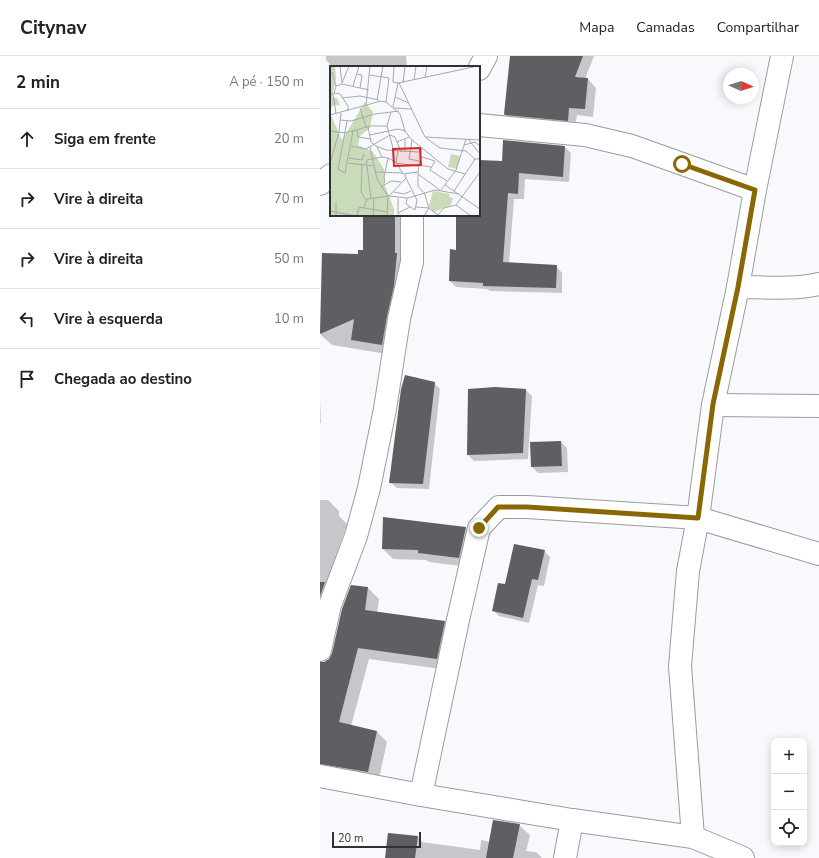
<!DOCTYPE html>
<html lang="pt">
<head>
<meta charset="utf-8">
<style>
	body { margin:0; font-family:"Nunito Sans",sans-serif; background:#f2f2f2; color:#222 }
	.controls { position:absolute; right:12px; bottom:12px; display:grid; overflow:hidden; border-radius:8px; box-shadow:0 2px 10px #0003 }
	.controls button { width:36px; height:36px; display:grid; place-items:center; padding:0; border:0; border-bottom:1px solid #e0e0e0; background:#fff; color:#222; font:20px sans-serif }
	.compass { position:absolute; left:403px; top:12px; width:36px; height:36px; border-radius:50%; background:#fff; box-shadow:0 2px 10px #0003; rotate:93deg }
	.scale { position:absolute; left:12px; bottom:10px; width:89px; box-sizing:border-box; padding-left:4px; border:2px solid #303132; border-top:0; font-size:11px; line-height:14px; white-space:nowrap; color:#303132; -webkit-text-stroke:3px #fff; paint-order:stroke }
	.stop { position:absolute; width:12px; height:12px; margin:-9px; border:3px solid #8a6705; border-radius:50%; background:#fff }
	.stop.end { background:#8a6705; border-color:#fff; box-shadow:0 1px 4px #0008 }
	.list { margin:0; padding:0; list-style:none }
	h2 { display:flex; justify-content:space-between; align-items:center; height:52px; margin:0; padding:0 16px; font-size:17px }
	h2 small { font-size:13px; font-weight:400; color:#767676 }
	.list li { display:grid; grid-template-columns:26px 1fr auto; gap:12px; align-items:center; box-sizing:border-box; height:60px; padding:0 16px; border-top:1px solid #e0e0e0 }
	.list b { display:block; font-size:15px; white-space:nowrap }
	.list em { font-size:13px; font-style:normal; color:#767676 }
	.icon { flex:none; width:22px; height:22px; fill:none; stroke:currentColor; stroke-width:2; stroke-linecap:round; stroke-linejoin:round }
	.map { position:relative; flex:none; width:499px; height:802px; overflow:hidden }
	header { display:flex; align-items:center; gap:24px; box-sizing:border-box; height:56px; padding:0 20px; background:#fff; border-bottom:1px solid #e0e0e0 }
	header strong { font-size:19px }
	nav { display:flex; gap:22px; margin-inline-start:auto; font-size:14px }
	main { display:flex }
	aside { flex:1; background:#fff }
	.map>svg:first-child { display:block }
	.shadow { fill:#0003 }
	.building { fill:#5d5f62 }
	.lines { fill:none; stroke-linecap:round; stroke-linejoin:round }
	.street-casing { stroke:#9a9c9f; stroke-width:24 }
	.street { stroke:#fff; stroke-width:22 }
	.route { stroke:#8a6705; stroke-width:5 }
	.inset-road { fill:none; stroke:#a7a9ac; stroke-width:1 }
	.view { fill:#d62828; fill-opacity:0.15; stroke:#d62828; stroke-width:2 }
	.inset-edge { fill:none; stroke:#303132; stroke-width:2 }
</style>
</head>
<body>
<header>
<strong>Citynav</strong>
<nav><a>Mapa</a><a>Camadas</a><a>Compartilhar</a></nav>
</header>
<main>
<aside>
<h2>2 min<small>A pé · 150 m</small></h2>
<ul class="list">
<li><svg class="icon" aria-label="ahead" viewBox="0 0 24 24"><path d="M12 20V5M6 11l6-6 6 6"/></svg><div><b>Siga em frente</b></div><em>20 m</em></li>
<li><svg class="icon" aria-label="right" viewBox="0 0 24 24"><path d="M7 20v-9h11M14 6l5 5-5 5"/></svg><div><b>Vire à direita</b></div><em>70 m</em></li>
<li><svg class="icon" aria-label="right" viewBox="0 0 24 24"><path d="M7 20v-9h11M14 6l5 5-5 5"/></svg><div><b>Vire à direita</b></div><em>50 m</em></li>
<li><svg class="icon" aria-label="left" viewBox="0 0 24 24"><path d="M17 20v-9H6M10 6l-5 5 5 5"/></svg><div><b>Vire à esquerda</b></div><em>10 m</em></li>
<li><svg class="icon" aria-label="arrive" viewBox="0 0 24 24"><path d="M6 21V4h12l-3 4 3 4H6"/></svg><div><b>Chegada ao destino</b></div></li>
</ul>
</aside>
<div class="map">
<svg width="499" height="802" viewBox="0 0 499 802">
	<rect width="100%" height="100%" fill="#f7f9fd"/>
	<g class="shadow">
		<path d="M 6,0 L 86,0 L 87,11 L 13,11 L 6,4 Z"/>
		<path d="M 202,0 L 274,0 L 265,23 L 268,23 L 276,32 L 273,61 L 257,59 L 255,72 L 193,66 L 185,57 Z"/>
		<path d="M 245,91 L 251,97 L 249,126 L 205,123 L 204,143 L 194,143 L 189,208 L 236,210 L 242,217 L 242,237 L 170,235 L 167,233 L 136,231 L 130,225 L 137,195 L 137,159 L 159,159 L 159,105 L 183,106 Z"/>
		<path d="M 44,159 L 85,159 L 73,299 L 12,289 L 1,279 L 3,198 L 39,199 L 44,196 Z"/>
		<path d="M 114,327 L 120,333 L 109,433 L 77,432 L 70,426 Z"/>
		<path d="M 206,334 L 212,340 L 208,403 L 154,405 L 148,399 Z"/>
		<path d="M 0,343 L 1,367 L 0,367 Z"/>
		<path d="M 241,386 L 247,392 L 248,416 L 218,417 L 212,411 Z"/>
		<path d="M 0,444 L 8,444 L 19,455 L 19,460 L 27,468 L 11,514 L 18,521 L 0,550 Z"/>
		<path d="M 145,472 L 155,482 L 149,511 L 109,506 L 106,504 L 73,503 L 63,493 Z"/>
		<path d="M 224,495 L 230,501 L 224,530 L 218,529 L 209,567 L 179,560 L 173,554 L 186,530 Z"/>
		<path d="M 31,530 L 48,532 L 59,543 L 57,557 L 125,566 L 135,577 L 128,614 L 49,603 L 31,670 L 56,675 L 67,686 L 58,727 L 0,721 L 0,608 L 10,610 Z"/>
		<path d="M 199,769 L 210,779 L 206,795 L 216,796 L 222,802 L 66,802 L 98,781 L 102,786 L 160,794 L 161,784 L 170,786 Z"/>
	</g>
	<g class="building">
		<path d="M 190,0 L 263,0 L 255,21 L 268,22 L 265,53 L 249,52 L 248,65 L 185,59 L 184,58 Z"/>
		<path d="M 183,84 L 245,90 L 243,121 L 199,117 L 198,138 L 188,137 L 183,206 L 237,209 L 236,232 L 163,230 L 163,227 L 129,225 L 130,193 L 136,194 L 136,159 L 159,159 L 159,104 L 182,105 Z"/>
		<path d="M 43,159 L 75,159 L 75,197 L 77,197 L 74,230 L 67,260 L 62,289 L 31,284 L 34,263 L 0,278 L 2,197 L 38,198 L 38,194 L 43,194 Z"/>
		<path d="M 85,319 L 115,326 L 103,428 L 69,427 L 81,333 Z"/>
		<path d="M 175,331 L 206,333 L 203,397 L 147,399 L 148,333 Z"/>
		<path d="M 241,385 L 242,410 L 211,411 L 210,386 Z"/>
		<path d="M 63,461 L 146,471 L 139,502 L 98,497 L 98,494 L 62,493 Z"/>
		<path d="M 194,488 L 225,494 L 218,524 L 212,523 L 203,562 L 172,555 L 178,527 L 185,528 Z"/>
		<path d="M 0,526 L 5,526 L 0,540 Z"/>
		<path d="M 31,529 L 48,531 L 45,554 L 125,565 L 117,603 L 38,592 L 19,666 L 57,675 L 48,716 L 0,708 L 0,606 L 4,606 L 9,603 L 12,597 L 22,553 Z"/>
		<path d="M 173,764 L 200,768 L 193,802 L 166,802 Z"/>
		<path d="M 68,777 L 98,780 L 95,802 L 65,802 Z"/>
	</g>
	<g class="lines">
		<defs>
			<g id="street">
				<path d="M 159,13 L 166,0"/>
				<path d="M 159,69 L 265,79 L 312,90 L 435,134"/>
				<path d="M 0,128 L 11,119"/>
				<path d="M 418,231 C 444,231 473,234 499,228"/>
				<path d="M 393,349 L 499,350"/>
				<path d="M 0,594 L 10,549 L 36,480 L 49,432 L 65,353 L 79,263 L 92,206 L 92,159"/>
				<path d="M 0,720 L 101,739 L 252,764 L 373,781 L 423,802"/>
				<path d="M 101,739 L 138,564 L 159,472 L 179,451 L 207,451 L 378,462 L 499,498"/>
				<path d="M 373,781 L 360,610 L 368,515 L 378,462 L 393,349 L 418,231 L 435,134 L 462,0"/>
				<path d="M 245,802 L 252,764"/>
			</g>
		</defs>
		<use href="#street" class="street-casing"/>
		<use href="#street" class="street"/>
	</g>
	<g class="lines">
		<path class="route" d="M 159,472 L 178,451 L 207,451 L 378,462 L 393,348 L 418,231 L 435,134 L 362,108"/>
	</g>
	<g transform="translate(10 10)">
		<rect width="150" height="150" fill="#f7f9fd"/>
		<path d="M 0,0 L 5,0 L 6,12 L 2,31 L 7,32 L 10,39 L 2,40 L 0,47 L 12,74 L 35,36 L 43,46 L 40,62 L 30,70 L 28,79 L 43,86 L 54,103 L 55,120 L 64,143 L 64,150 L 0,150 ZM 121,88 L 130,90 L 127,103 L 118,101 ZM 103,125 L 120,128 L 119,131 L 123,132 L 121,139 L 104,146 L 99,140 Z" fill="#cadbba"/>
		<path class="inset-road" d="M 10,0 L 12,17M 64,0 L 63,16 L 68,17 L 148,0M 2,6 L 6,20M 27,8 L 32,9 L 30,22M 40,9 L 59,12 L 56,36M 95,12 L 97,0M 84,14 L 86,0M 12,17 L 19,0M 69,17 L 95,71 L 150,74M 73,17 L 75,0M 23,20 L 29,0M 4,27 L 10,28 L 18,40 L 18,45M 3,28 L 6,48M 0,29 L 4,27 L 6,20 L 12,18 L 39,24M 65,31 L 79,37M 12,32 L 30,30 L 49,34M 47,34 L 53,0M 36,39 L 40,0M 63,41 L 68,17M 30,42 L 36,61M 64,42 L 82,43M 61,46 L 57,60 L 63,82M 0,49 L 51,35 L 56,36 L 70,48 L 75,65 L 82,74 L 118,103 L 135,108M 10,54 L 21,55 L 45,48 L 69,45M 17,55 L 8,103 L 15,107 L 23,65M 38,61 L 41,76 L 46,80 L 56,84 L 89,86M 27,64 L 28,71 L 41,73M 0,65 L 15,67 L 40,60 L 57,60M 40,69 L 68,63 L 75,65M 96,72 L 110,82 L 136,85 L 145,93M 75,73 L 75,86M 138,73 L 150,88M 82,74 L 79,93 L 89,95M 67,76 L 79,71M 134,79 L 145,76 L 150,80M 21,80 L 36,83 L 60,69 L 65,71 L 71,86M 40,81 L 47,113 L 58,130 L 57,150M 47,81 L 52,91 L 58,92M 92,81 L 88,106 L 88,120 L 93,126M 68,85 L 66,96 L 73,108 L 88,106M 89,90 L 105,95M 19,92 L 32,94 L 34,88M 1,94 L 9,66 L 11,47M 105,95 L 100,104 L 117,115M 18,97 L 44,100M 66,97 L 88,100M 32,99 L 31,126 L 36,134M 36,99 L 37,94 L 52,91M 88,99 L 101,101M 37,100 L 41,133M 45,106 L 73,107M 88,108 L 110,124M 76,112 L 87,134 L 85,144 L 76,138 L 77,132M 55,117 L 54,111 L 58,92 L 66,96M 115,119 L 150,143M 51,121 L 61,115 L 71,116M 111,124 L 126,104 L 136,73M 124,125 L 145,93 L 150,93M 64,126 L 74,128 L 81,125M 94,126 L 99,142 L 108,149M 59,130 L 76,112 L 75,108M 126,139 L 150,106M 34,141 L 37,133 L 58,130 L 78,132 L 105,124 L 129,128M 86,141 L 99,142 L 94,150M 0,145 L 26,150M 68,147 L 80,141M 6,150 L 6,136M 27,150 L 29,141 L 57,146M 43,150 L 44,132M 68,150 L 68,132M 107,150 L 114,142 L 126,139 L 141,150"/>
		<path class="view" d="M 90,82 L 91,99 L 64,100 L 63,83 Z"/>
		<rect width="150" height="150" class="inset-edge"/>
	</g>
</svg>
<div class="controls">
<button>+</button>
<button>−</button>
<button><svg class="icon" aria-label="locate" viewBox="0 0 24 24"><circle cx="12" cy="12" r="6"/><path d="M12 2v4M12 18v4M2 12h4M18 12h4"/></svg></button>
</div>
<svg class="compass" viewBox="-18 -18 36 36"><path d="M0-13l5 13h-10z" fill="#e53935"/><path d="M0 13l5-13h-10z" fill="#767676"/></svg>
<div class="scale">20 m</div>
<div class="stop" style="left:362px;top:108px"></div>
<div class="stop end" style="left:159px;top:472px"></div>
</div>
</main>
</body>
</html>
